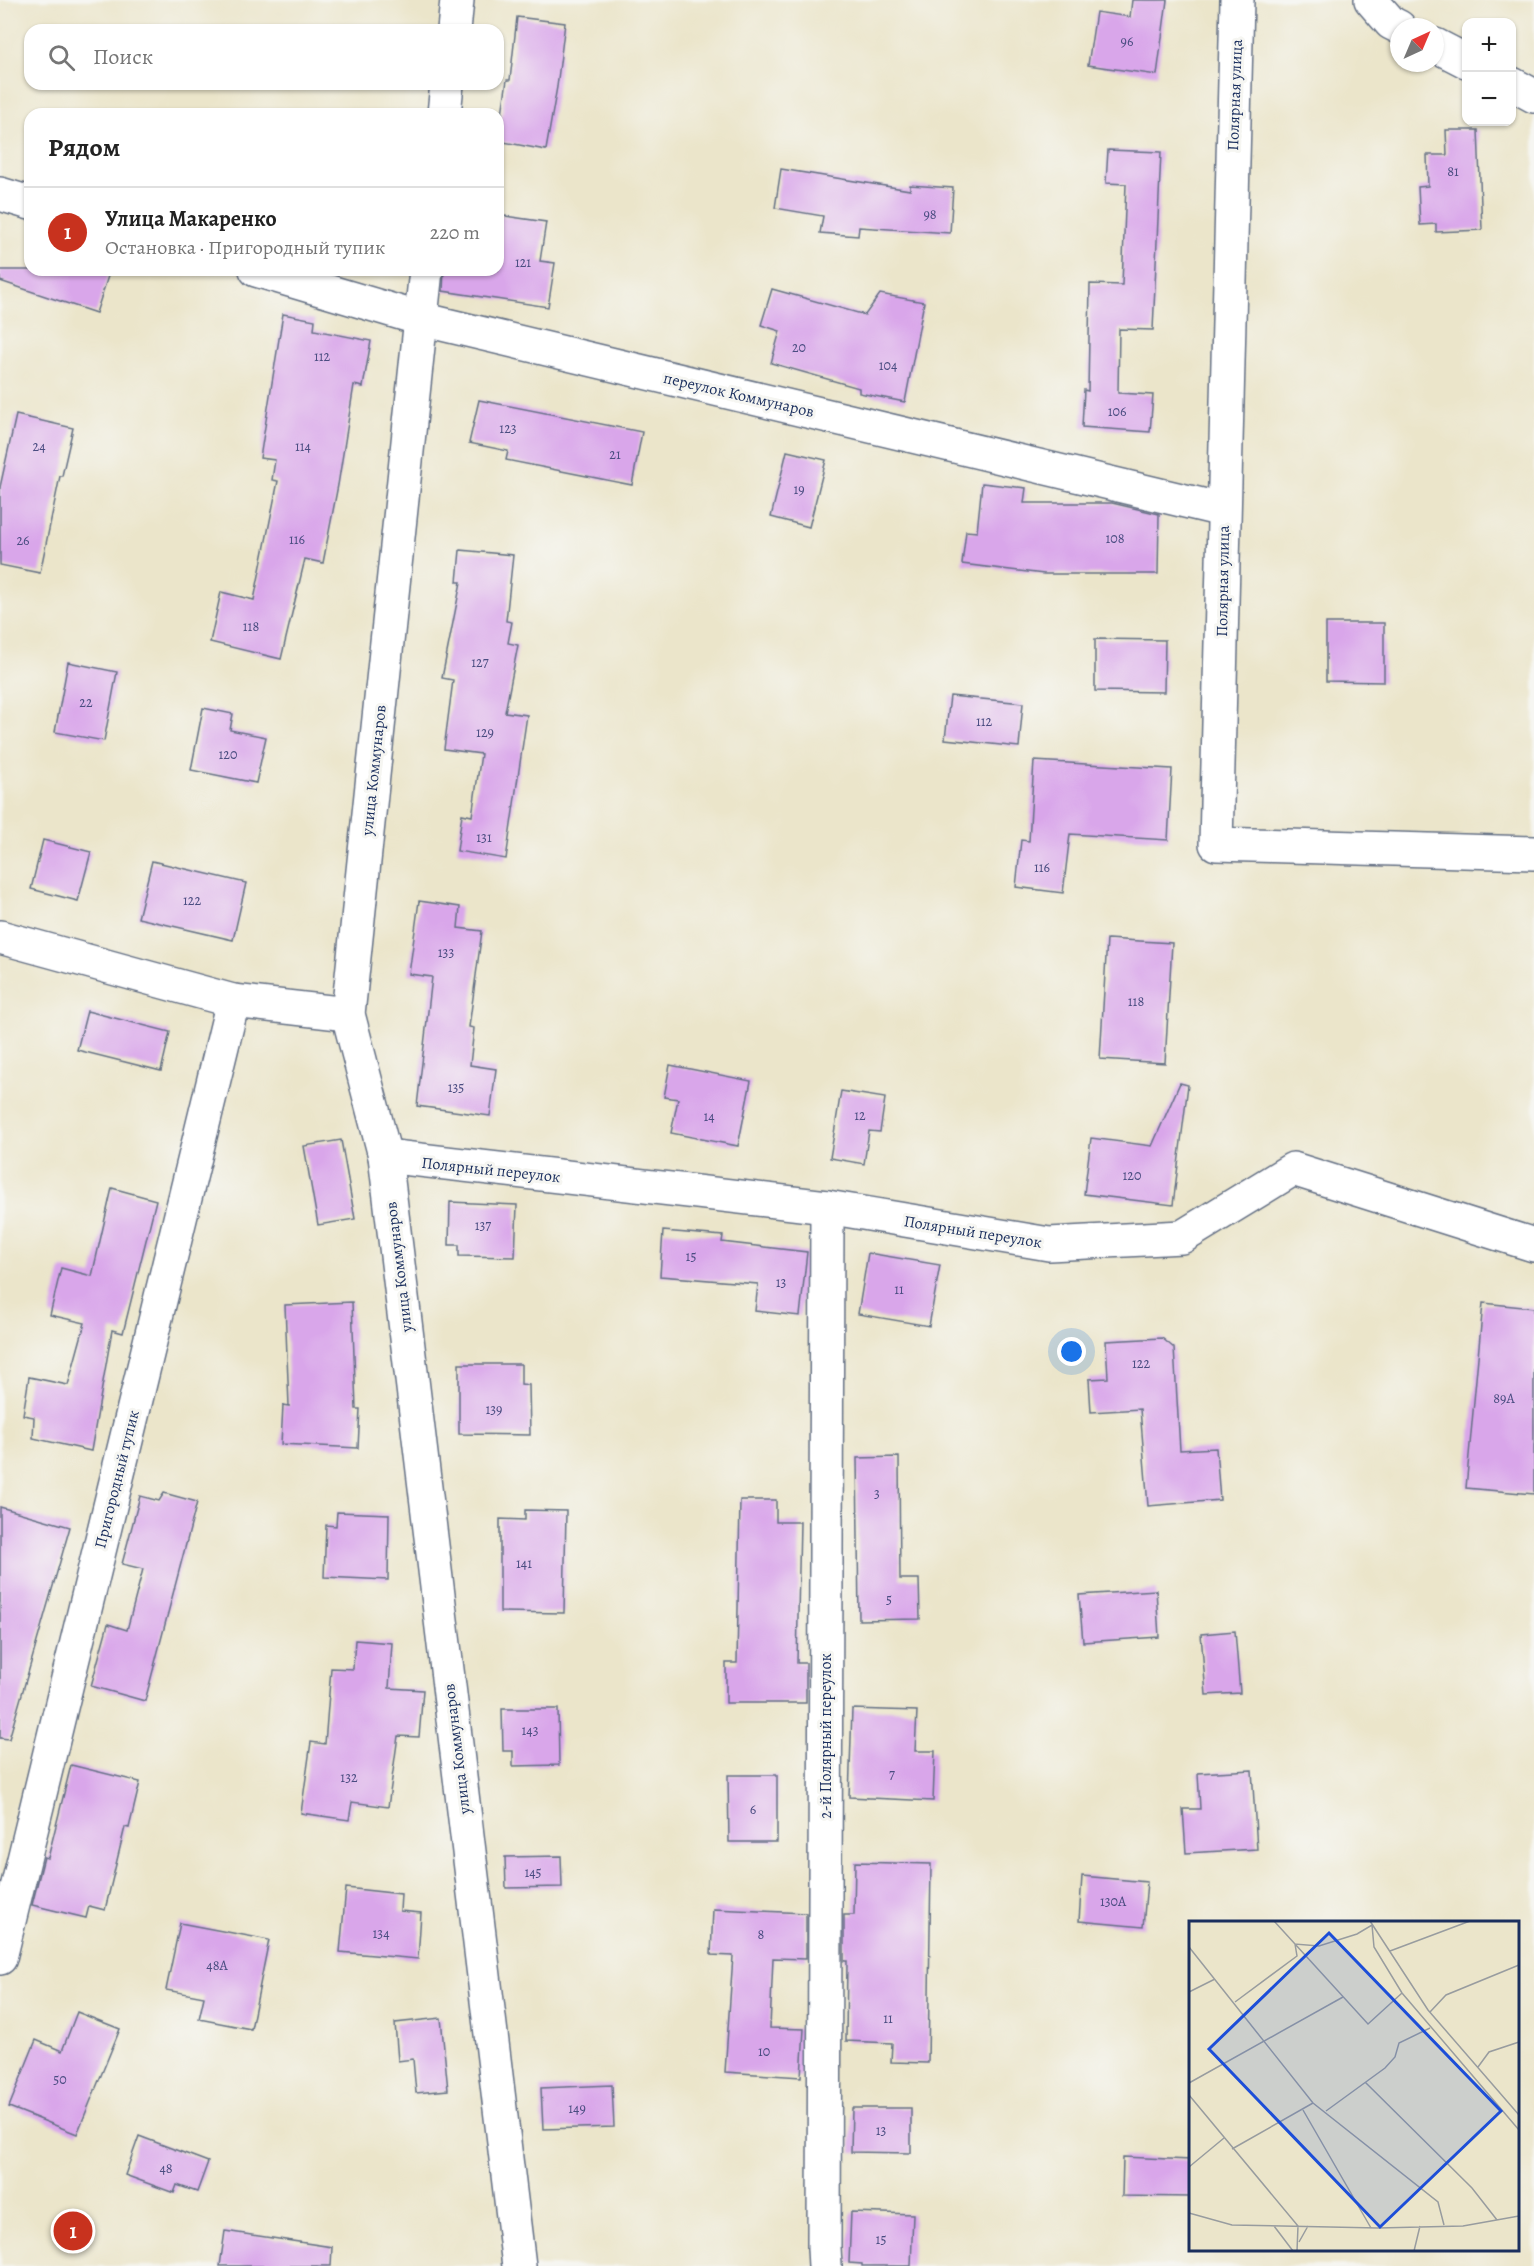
<!DOCTYPE html>
<html lang="ru">
<head>
<meta charset="utf-8">
<style>
	body { margin:0; font-family:Alegreya,serif; background:#f6f6f6; color:#222 }
	.controls { position:absolute; right:18px; top:18px; display:grid; overflow:hidden; border-radius:12px; box-shadow:0 2px 4px #0004 }
	.controls button { width:54px; height:54px; display:grid; place-items:center; padding:0; border:0; border-bottom:2px solid #e0e0e0; background:#fff; color:#222; font:30px sans-serif }
	.compass { position:absolute; left:1390px; top:18px; width:54px; height:54px; border-radius:50%; background:#fff; box-shadow:0 2px 4px #0004; rotate:44deg }
	.you { position:absolute; left:1072px; top:1352px; width:21px; height:21px; margin:-15px; border:4px solid #fff; border-radius:50%; background:#1a73e8; box-shadow:0 0 0 9px #1a73e833 }
	.badge { display:grid; place-items:center; width:39px; height:39px; border-radius:50%; background:#c8321e; color:#fff; font-size:20px; font-weight:700 }
	.pin { position:absolute; translate:-50% -50%; border:3px solid #fff; box-shadow:0 2px 6px #0006 }
	.list { margin:0; padding:0; list-style:none }
	h2 { display:flex; justify-content:space-between; align-items:center; height:78px; margin:0; padding:0 24px; font-size:26px }
	h2 small { font-size:20px; font-weight:400; color:#767676 }
	.list li { display:grid; grid-template-columns:39px 1fr auto; gap:18px; align-items:center; box-sizing:border-box; height:90px; padding:0 24px; border-top:2px solid #e0e0e0 }
	.list b { display:block; font-size:22px; white-space:nowrap }
	.list p { margin:0; font-size:20px; white-space:nowrap; color:#767676 }
	.list em { font-size:20px; font-style:normal; color:#767676 }
	.icon { flex:none; width:33px; height:33px; fill:none; stroke:currentColor; stroke-width:2; stroke-linecap:round; stroke-linejoin:round }
	.map { position:relative; flex:none; width:1534px; height:2266px; overflow:hidden }
	.search { position:absolute; background:#fff; box-shadow:0 2px 4px #0004; left:24px; top:24px; width:480px; height:66px; display:flex; align-items:center; gap:15px; box-sizing:border-box; padding:0 21px; border-radius:18px; color:#767676; font-size:22px }
	.panel { position:absolute; background:#fff; box-shadow:0 2px 4px #0004; left:24px; top:108px; width:480px; height:168px; border-radius:18px }
	.map>svg:first-child { display:block }
	.building { fill:#d9a6ea }
	.lines { fill:none; stroke-linecap:round; stroke-linejoin:round }
	.minor-casing { stroke:#646f84; stroke-width:36 }
	.minor { stroke:#fff; stroke-width:33 }
	.labels { text-anchor:middle; stroke-width:6; stroke-linejoin:round; paint-order:stroke }
	.number-label { font-size:14px; fill:#4a4d81 }
	.street-label { font-size:16px; fill:#1b2f5e; stroke:#f6f6f2 }
	.inset-road { fill:none; stroke:#989c9f; stroke-width:1.5 }
	.view { fill:#1d4ed8; fill-opacity:0.15; stroke:#1d4ed8; stroke-width:3 }
	.inset-edge { fill:none; stroke:#1b2f5e; stroke-width:3 }
</style>
</head>
<body>
<div class="map">
<svg width="1534" height="2266" viewBox="0 0 1534 2266">
	<rect width="100%" height="100%" fill="#f6f6f2"/>
	<filter id="ink" filterUnits="userSpaceOnUse"><feTurbulence type="fractalNoise" baseFrequency=".0167" numOctaves="2"/><feDisplacementMap in="SourceGraphic" scale="12" xChannelSelector="R" yChannelSelector="G"/><feConvolveMatrix kernelMatrix="1 2 1 2 8 2 1 2 1" color-interpolation-filters="sRGB"/></filter>
	<filter id="wash" filterUnits="userSpaceOnUse"><feTurbulence type="fractalNoise" baseFrequency=".008" numOctaves="4" result="noise"/><feDisplacementMap in="SourceGraphic" scale="24" xChannelSelector="R" yChannelSelector="G"/><feGaussianBlur stdDeviation="1.35" result="paint"/><feColorMatrix in="noise" values="0 0 0 0 0 0 0 0 0 0 0 0 0 0 0 0 0 1.4 0 .05"/><feComposite in="paint" operator="in"/></filter>
	<g filter="url(#wash)">
		<rect width="100%" height="100%" fill="#ebe5ca"/>
		<g id="blocks">
			<g class="building">
				<path d="M 1132,0 L 1167,0 L 1157,75 L 1088,65 L 1096,12 L 1130,17 Z"/>
				<path d="M 517,17 L 565,23 L 557,87 L 546,150 L 498,141 L 507,80 L 510,80 Z"/>
				<path d="M 1446,130 L 1478,130 L 1482,230 L 1436,232 L 1436,224 L 1420,225 L 1418,187 L 1428,186 L 1427,155 L 1447,155 Z"/>
				<path d="M 1108,150 L 1161,152 L 1153,330 L 1119,329 L 1118,393 L 1153,395 L 1150,432 L 1082,427 L 1084,390 L 1088,391 L 1090,284 L 1122,285 L 1126,184 L 1106,183 Z"/>
				<path d="M 781,169 L 910,190 L 910,185 L 953,188 L 950,233 L 859,227 L 858,236 L 820,233 L 823,216 L 775,208 Z"/>
				<path d="M 498,215 L 546,222 L 540,261 L 555,263 L 548,307 L 443,291 L 444,270 L 498,270 Z"/>
				<path d="M 0,270 L 110,270 L 96,313 L 0,281 Z"/>
				<path d="M 772,289 L 865,315 L 880,294 L 924,302 L 905,402 L 859,393 L 859,388 L 771,363 L 780,331 L 761,325 Z"/>
				<path d="M 283,314 L 315,320 L 314,330 L 371,341 L 363,387 L 354,385 L 338,485 L 323,563 L 305,559 L 281,659 L 210,642 L 221,592 L 254,600 L 278,481 L 272,480 L 275,460 L 260,458 Z"/>
				<path d="M 479,400 L 642,432 L 632,485 L 506,460 L 508,451 L 469,443 Z"/>
				<path d="M 16,415 L 73,428 L 62,476 L 60,476 L 40,573 L 0,565 L 0,487 Z"/>
				<path d="M 787,451 L 826,460 L 809,527 L 771,517 Z"/>
				<path d="M 982,483 L 1026,488 L 1024,503 L 1112,503 L 1159,514 L 1158,574 L 1044,574 L 962,564 L 966,531 L 977,532 Z"/>
				<path d="M 460,550 L 513,555 L 506,621 L 512,622 L 508,643 L 518,645 L 505,712 L 527,715 L 506,859 L 457,851 L 462,814 L 472,816 L 481,754 L 444,749 L 453,680 L 442,678 L 461,582 L 457,582 Z"/>
				<path d="M 1326,623 L 1384,623 L 1384,682 L 1326,681 Z"/>
				<path d="M 1095,639 L 1165,640 L 1164,692 L 1095,691 Z"/>
				<path d="M 68,662 L 117,672 L 104,741 L 55,732 Z"/>
				<path d="M 950,696 L 1023,703 L 1019,747 L 945,739 Z"/>
				<path d="M 203,708 L 233,714 L 230,730 L 266,737 L 256,783 L 191,770 Z"/>
				<path d="M 1034,761 L 1172,769 L 1168,840 L 1070,834 L 1063,893 L 1016,887 L 1021,840 L 1029,841 Z"/>
				<path d="M 43,840 L 91,852 L 78,901 L 31,889 Z"/>
				<path d="M 152,861 L 246,883 L 233,940 L 138,918 Z"/>
				<path d="M 419,901 L 460,907 L 458,928 L 482,931 L 469,1027 L 474,1028 L 470,1065 L 496,1069 L 490,1116 L 417,1106 L 432,977 L 409,974 Z"/>
				<path d="M 1107,939 L 1172,943 L 1165,1063 L 1100,1059 Z"/>
				<path d="M 87,1011 L 170,1032 L 161,1071 L 77,1050 Z"/>
				<path d="M 670,1065 L 751,1081 L 738,1146 L 671,1133 L 678,1099 L 664,1097 Z"/>
				<path d="M 1180,1083 L 1188,1085 L 1173,1205 L 1084,1194 L 1091,1138 L 1152,1146 Z"/>
				<path d="M 841,1091 L 885,1098 L 880,1132 L 869,1131 L 864,1164 L 830,1158 Z"/>
				<path d="M 341,1140 L 355,1219 L 318,1225 L 304,1146 Z"/>
				<path d="M 112,1188 L 156,1200 L 123,1333 L 112,1330 L 91,1451 L 33,1438 L 34,1417 L 23,1415 L 29,1377 L 68,1385 L 85,1323 L 50,1315 L 61,1268 L 92,1276 Z"/>
				<path d="M 450,1202 L 517,1205 L 515,1257 L 459,1256 L 459,1245 L 449,1245 Z"/>
				<path d="M 663,1231 L 723,1236 L 722,1242 L 807,1252 L 800,1316 L 755,1311 L 758,1284 L 660,1276 Z"/>
				<path d="M 868,1253 L 940,1265 L 929,1326 L 858,1314 Z"/>
				<path d="M 352,1302 L 356,1409 L 360,1409 L 358,1448 L 281,1444 L 283,1405 L 289,1406 L 285,1305 Z"/>
				<path d="M 1483,1303 L 1534,1308 L 1534,1494 L 1466,1488 Z"/>
				<path d="M 1162,1338 L 1174,1348 L 1180,1450 L 1216,1448 L 1220,1500 L 1148,1506 L 1140,1409 L 1091,1412 L 1089,1379 L 1108,1378 L 1106,1341 Z"/>
				<path d="M 459,1364 L 521,1364 L 521,1384 L 529,1385 L 530,1435 L 459,1434 Z"/>
				<path d="M 899,1457 L 900,1579 L 919,1579 L 920,1619 L 859,1620 L 857,1458 Z"/>
				<path d="M 164,1493 L 197,1502 L 145,1701 L 91,1686 L 108,1624 L 127,1630 L 143,1569 L 122,1564 L 140,1496 L 159,1501 Z"/>
				<path d="M 740,1500 L 776,1500 L 776,1522 L 800,1522 L 797,1663 L 806,1663 L 806,1703 L 726,1703 L 726,1663 L 737,1663 Z"/>
				<path d="M 0,1507 L 70,1527 L 9,1739 L 0,1738 Z"/>
				<path d="M 525,1510 L 566,1511 L 564,1613 L 500,1612 L 500,1519 L 525,1520 Z"/>
				<path d="M 337,1512 L 389,1514 L 388,1580 L 324,1577 L 326,1525 L 336,1526 Z"/>
				<path d="M 1156,1590 L 1159,1637 L 1083,1642 L 1079,1595 Z"/>
				<path d="M 1235,1631 L 1240,1693 L 1206,1695 L 1201,1634 Z"/>
				<path d="M 355,1640 L 392,1643 L 389,1688 L 423,1690 L 419,1737 L 398,1736 L 388,1807 L 352,1802 L 349,1820 L 301,1813 L 311,1742 L 325,1744 L 331,1668 L 353,1669 Z"/>
				<path d="M 502,1709 L 558,1709 L 559,1765 L 513,1766 L 513,1751 L 503,1751 Z"/>
				<path d="M 852,1709 L 917,1711 L 915,1751 L 935,1751 L 933,1801 L 849,1797 Z"/>
				<path d="M 71,1765 L 140,1782 L 129,1828 L 125,1827 L 105,1910 L 89,1906 L 86,1918 L 32,1905 L 44,1857 L 48,1858 Z"/>
				<path d="M 1252,1770 L 1257,1849 L 1186,1853 L 1183,1809 L 1200,1809 L 1198,1773 Z"/>
				<path d="M 728,1775 L 777,1775 L 777,1842 L 729,1842 Z"/>
				<path d="M 561,1856 L 562,1887 L 506,1888 L 505,1857 Z"/>
				<path d="M 855,1862 L 931,1864 L 928,2063 L 891,2062 L 892,2043 L 846,2041 L 847,1961 L 844,1961 L 844,1915 L 854,1915 Z"/>
				<path d="M 1082,1876 L 1147,1882 L 1143,1927 L 1079,1921 Z"/>
				<path d="M 346,1888 L 401,1894 L 400,1911 L 421,1913 L 418,1959 L 340,1952 Z"/>
				<path d="M 713,1909 L 806,1913 L 806,1959 L 773,1958 L 770,2028 L 804,2029 L 801,2077 L 725,2072 L 733,1956 L 711,1955 Z"/>
				<path d="M 180,1923 L 269,1940 L 251,2029 L 199,2019 L 204,1997 L 166,1990 Z"/>
				<path d="M 77,2012 L 120,2029 L 77,2134 L 9,2107 L 36,2040 L 62,2051 Z"/>
				<path d="M 441,2018 L 448,2090 L 416,2093 L 413,2059 L 398,2061 L 395,2023 Z"/>
				<path d="M 612,2085 L 614,2127 L 543,2129 L 541,2088 Z"/>
				<path d="M 852,2108 L 911,2108 L 911,2153 L 851,2152 Z"/>
				<path d="M 139,2136 L 208,2162 L 197,2192 L 177,2185 L 174,2193 L 125,2175 Z"/>
				<path d="M 1123,2157 L 1191,2160 L 1191,2197 L 1122,2196 Z"/>
				<path d="M 851,2212 L 913,2214 L 911,2266 L 862,2266 L 862,2264 L 849,2263 Z"/>
				<path d="M 225,2231 L 332,2247 L 331,2266 L 220,2266 Z"/>
			</g>
		</g>
	</g>
	<g filter="url(#ink)">
		<use href="#blocks" fill-opacity="0" stroke="#646f84" stroke-width="1.5"/>
		<g class="lines">
			<defs>
				<g id="minor">
					<path d="M 1237,0 L 1216,844 L 1534,853"/>
					<path d="M 1371,0 L 1391,23 L 1399,27"/>
					<path d="M 454,30 L 457,0"/>
					<path d="M 1435,45 L 1466,61"/>
					<path d="M 1512,84 L 1534,96"/>
					<path d="M 444,114 L 447,84"/>
					<path d="M 0,194 L 30,203"/>
					<path d="M 256,270 L 421,319 L 1223,510"/>
					<path d="M 426,270 L 348,1014 L 385,1156 L 519,2266"/>
					<path d="M 0,937 L 233,1001 L 348,1014"/>
					<path d="M 385,1156 L 827,1207 L 1049,1244 L 1182,1237 L 1293,1169 L 1534,1245"/>
					<path d="M 0,1958 L 233,1001"/>
					<path d="M 825,2266 L 824,2248 L 827,1207"/>
				</g>
			</defs>
			<use href="#minor" class="minor-casing"/>
			<use href="#minor" class="minor"/>
		</g>
	</g>
	<g class="labels">
		<g class="number-label">
			<text x="1127" y="46">96</text>
			<text x="1453" y="176">81</text>
			<text x="930" y="219">98</text>
			<text x="523" y="267">121</text>
			<text x="799" y="352">20</text>
			<text x="322" y="361">112</text>
			<text x="888" y="370">104</text>
			<text x="1117" y="416">106</text>
			<text x="508" y="433">123</text>
			<text x="39" y="451">24</text>
			<text x="303" y="451">114</text>
			<text x="615" y="459">21</text>
			<text x="799" y="494">19</text>
			<text x="1115" y="543">108</text>
			<text x="297" y="544">116</text>
			<text x="23" y="545">26</text>
			<text x="251" y="631">118</text>
			<text x="480" y="667">127</text>
			<text x="86" y="707">22</text>
			<text x="984" y="726">112</text>
			<text x="485" y="737">129</text>
			<text x="228" y="759">120</text>
			<text x="484" y="842">131</text>
			<text x="1042" y="872">116</text>
			<text x="192" y="905">122</text>
			<text x="446" y="957">133</text>
			<text x="1136" y="1006">118</text>
			<text x="456" y="1092">135</text>
			<text x="860" y="1120">12</text>
			<text x="709" y="1121">14</text>
			<text x="1132" y="1180">120</text>
			<text x="483" y="1230">137</text>
			<text x="691" y="1261">15</text>
			<text x="781" y="1287">13</text>
			<text x="899" y="1294">11</text>
			<text x="1141" y="1368">122</text>
			<text x="1504" y="1403">89А</text>
			<text x="494" y="1414">139</text>
			<text x="877" y="1498">3</text>
			<text x="524" y="1568">141</text>
			<text x="889" y="1604">5</text>
			<text x="530" y="1735">143</text>
			<text x="892" y="1779">7</text>
			<text x="349" y="1782">132</text>
			<text x="753" y="1814">6</text>
			<text x="533" y="1877">145</text>
			<text x="1113" y="1906">130А</text>
			<text x="381" y="1938">134</text>
			<text x="761" y="1939">8</text>
			<text x="217" y="1970">48А</text>
			<text x="888" y="2023">11</text>
			<text x="764" y="2056">10</text>
			<text x="60" y="2084">50</text>
			<text x="577" y="2113">149</text>
			<text x="881" y="2135">13</text>
			<text x="166" y="2173">48</text>
			<text x="881" y="2244">15</text>
		</g>
		<g class="street-label">
			<text transform="translate(1234 95) rotate(-88)" y="6">Полярная улица</text>
			<text transform="translate(739 394) rotate(13)" y="6">переулок Коммунаров</text>
			<text transform="translate(1222 581) rotate(-89)" y="6">Полярная улица</text>
			<text transform="translate(373 770) rotate(-84)" y="6">улица Коммунаров</text>
			<text transform="translate(491 1169) rotate(6)" y="6">Полярный переулок</text>
			<text transform="translate(973 1231) rotate(9)" y="6">Полярный переулок</text>
			<text transform="translate(398 1267) rotate(-97)" y="6">улица Коммунаров</text>
			<text transform="translate(116 1479) rotate(-76)" y="6">Пригородный тупик</text>
			<text transform="translate(825 1736) rotate(-90)" y="6">2-й Полярный переулок</text>
			<text transform="translate(456 1749) rotate(-97)" y="6">улица Коммунаров</text>
		</g>
	</g>
	<g transform="translate(1189 1921)">
		<rect width="330" height="330" fill="#ebe5ca"/>
		<path class="inset-road" d="M 85,0 L 179,103 L 213,72M 181,0 L 239,89 L 330,194M 0,26 L 124,182 L 249,281 L 255,304M 201,30 L 281,0M 0,71 L 26,58M 46,81 L 108,35 L 106,23 L 130,25 L 168,13 L 183,4 L 185,26 L 213,72 L 330,209M 241,91 L 257,74 L 330,44M 289,146 L 300,131 L 330,121M 176,161 L 283,267 L 308,299M 0,162 L 154,76M 0,174 L 109,305M 114,189 L 182,307M 137,190 L 196,147 L 206,136 L 210,122 L 241,107M 43,228 L 124,182M 0,246 L 35,217M 0,292 L 43,304 L 189,307 L 274,305 L 330,295M 85,305 L 104,330M 110,321 L 119,305M 108,330 L 109,305M 225,330 L 231,305"/>
		<path class="view" d="M 140,12 L 312,190 L 191,306 L 20,128 Z"/>
		<rect width="330" height="330" class="inset-edge"/>
	</g>
</svg>
<div class="controls">
<button>+</button>
<button>−</button>
</div>
<svg class="compass" viewBox="-18 -18 36 36"><path d="M0-13l5 13h-10z" fill="#e53935"/><path d="M0 13l5-13h-10z" fill="#767676"/></svg>
<div class="you"></div>
<div class="pin badge" style="left:73px;top:2231px">1</div>
<div class="search"><svg class="icon" aria-label="search" viewBox="0 0 24 24"><circle cx="10" cy="10" r="6"/><path d="M15 15l6 6"/></svg>Поиск</div>
<section class="panel">
<h2>Рядом<small></small></h2>
<ul class="list">
<li><span class="badge">1</span><div><b>Улица Макаренко</b><p>Остановка · Пригородный тупик</p></div><em>220 m</em></li>
</ul>
</section>
</div>
</body>
</html>
